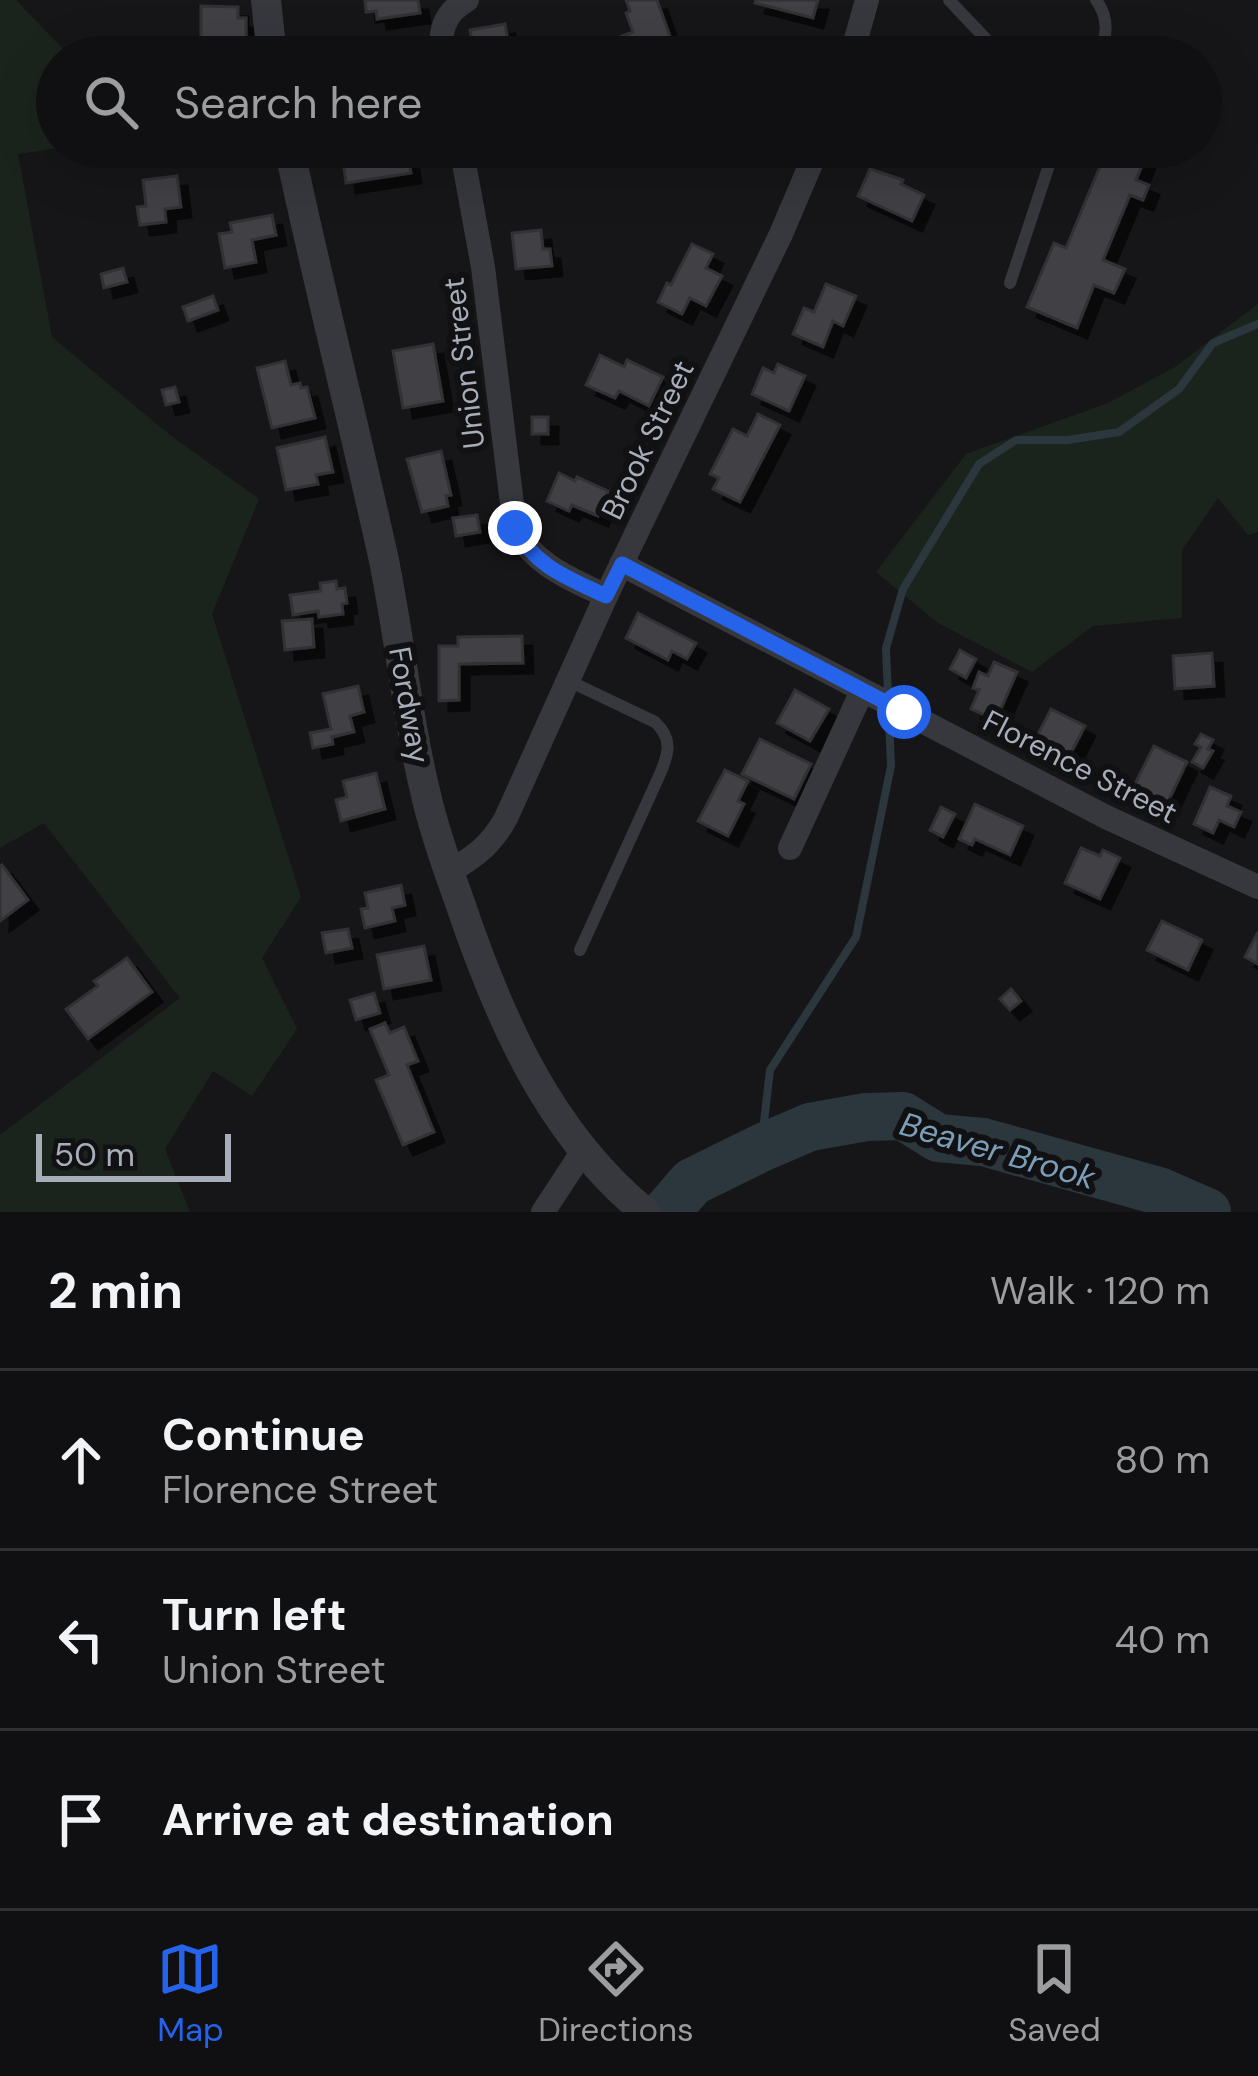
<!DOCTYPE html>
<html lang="en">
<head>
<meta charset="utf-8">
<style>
	body { margin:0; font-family:"DM Sans",sans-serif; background:#1e1e20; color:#f1f3f6 }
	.scale { position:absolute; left:36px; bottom:30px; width:195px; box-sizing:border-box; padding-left:12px; border:6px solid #a7adb9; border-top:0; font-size:33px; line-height:42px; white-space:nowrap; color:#a7adb9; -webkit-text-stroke:9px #111113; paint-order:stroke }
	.stop { position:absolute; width:36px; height:36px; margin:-27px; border:9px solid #2563eb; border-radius:50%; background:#fff }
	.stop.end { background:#2563eb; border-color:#fff; box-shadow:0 3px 12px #0008 }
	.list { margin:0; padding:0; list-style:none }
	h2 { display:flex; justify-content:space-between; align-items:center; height:156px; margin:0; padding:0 48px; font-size:51px }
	h2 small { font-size:39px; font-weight:400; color:#9c9d9f }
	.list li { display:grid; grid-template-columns:78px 1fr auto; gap:36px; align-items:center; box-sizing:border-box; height:180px; padding:0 48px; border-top:3px solid #303032 }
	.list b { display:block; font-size:45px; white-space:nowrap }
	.list p { margin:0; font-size:39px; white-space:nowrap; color:#9c9d9f }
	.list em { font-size:39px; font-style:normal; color:#9c9d9f }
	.icon { flex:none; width:66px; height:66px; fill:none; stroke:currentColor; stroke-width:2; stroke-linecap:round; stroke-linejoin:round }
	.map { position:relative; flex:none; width:1258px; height:1212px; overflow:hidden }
	.search { position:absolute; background:#101012; box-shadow:0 12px 48px #0002; left:36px; right:36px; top:36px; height:132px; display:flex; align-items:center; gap:30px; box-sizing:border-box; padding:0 42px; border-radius:66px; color:#9c9d9f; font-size:45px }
	.sheet { height:696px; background:#101012 }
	nav { display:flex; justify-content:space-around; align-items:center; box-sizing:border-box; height:168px; border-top:3px solid #303032; background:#101012; font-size:33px; color:#9c9d9f }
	nav a { display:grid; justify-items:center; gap:6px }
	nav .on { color:#2563eb }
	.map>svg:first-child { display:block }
	.green { fill:#1b241c }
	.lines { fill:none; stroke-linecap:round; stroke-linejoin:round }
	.stream { stroke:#2b363d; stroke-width:8 }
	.river { stroke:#2b363d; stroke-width:48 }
	.building { fill:#404145; stroke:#303034; stroke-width:3; filter:url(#shadow) }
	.service { stroke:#37383d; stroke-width:12 }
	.minor { stroke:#37383d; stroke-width:24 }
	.tertiary { stroke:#37383d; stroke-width:30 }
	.route { stroke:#2563eb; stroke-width:15 }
	.labels { text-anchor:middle; stroke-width:12; stroke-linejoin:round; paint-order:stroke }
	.street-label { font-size:30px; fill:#a7adb9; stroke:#111113 }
	.water-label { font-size:33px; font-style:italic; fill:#7b9db7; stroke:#111113 }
</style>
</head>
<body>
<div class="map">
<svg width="1258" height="1212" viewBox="0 0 1258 1212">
	<defs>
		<filter id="shadow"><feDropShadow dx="10" dy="10" stdDeviation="0" flood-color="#0009"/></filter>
	</defs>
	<rect width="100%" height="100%" fill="#161618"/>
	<g class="green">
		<path d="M 0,0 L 16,0 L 64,50 L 67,57 L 57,57 L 57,147 L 66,147 L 18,154 L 52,337 L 170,435 L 259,499 L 212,614 L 301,897 L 262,958 L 297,1029 L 252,1096 L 213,1071 L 165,1149 L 190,1212 L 0,1212 L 0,1135 L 180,998 L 44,823 L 0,848 Z"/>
		<path d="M 1258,304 L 1258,532 L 1248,535 L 1218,498 L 1182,550 L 1182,618 L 1093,626 L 1032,672 L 938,623 L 876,572 L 966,454 L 1108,403 L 1175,367 Z"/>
	</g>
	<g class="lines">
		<path class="stream" d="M 761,1148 L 770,1070 L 856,937 L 891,766 L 886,648 L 903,589 L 979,464 L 1016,440 L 1068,440 L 1119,432 L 1179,389 L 1213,343 L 1258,324"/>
		<path class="river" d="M 666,1212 L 692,1182 L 761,1148 L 810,1127 L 866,1117 L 903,1116 L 938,1138 L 983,1142 L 1159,1191 L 1207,1212"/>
	</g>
	<g class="building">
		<path d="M 365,0 L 418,0 L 420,13 L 377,19 L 376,11 L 366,12 Z"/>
		<path d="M 626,0 L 657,0 L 671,39 L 615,57 L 609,41 L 633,32 L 626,13 L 630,11 Z"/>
		<path d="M 756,0 L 818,0 L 813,18 L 755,3 Z"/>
		<path d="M 201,6 L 238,7 L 238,18 L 246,18 L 246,57 L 194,57 L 194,38 L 201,38 Z"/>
		<path d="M 505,24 L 510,51 L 498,53 L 499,57 L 475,57 L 470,30 Z"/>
		<path d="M 419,46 L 421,57 L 386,57 L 385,50 Z"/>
		<path d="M 1149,46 L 1176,57 L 1145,57 Z"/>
		<path d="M 380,147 L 407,147 L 411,173 L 346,183 L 342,153 Z"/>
		<path d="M 572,147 L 598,147 L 598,152 L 572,154 Z"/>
		<path d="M 1108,147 L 1150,147 L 1136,180 L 1149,185 L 1143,200 L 1130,195 L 1103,260 L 1125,269 L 1114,293 L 1094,285 L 1077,328 L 1027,307 L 1054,243 L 1066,248 Z"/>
		<path d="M 870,169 L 903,180 L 901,184 L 924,195 L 912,221 L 858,196 Z"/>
		<path d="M 177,176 L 181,207 L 165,209 L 166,222 L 140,225 L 137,207 L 146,206 L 143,180 Z"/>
		<path d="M 272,215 L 276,235 L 252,240 L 256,262 L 225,268 L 219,234 L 232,232 L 230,223 Z"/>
		<path d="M 541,230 L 543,249 L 550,249 L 552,266 L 516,269 L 512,233 Z"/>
		<path d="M 692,244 L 713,254 L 706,268 L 722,276 L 706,306 L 690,298 L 682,314 L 658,302 L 667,283 L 671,285 Z"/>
		<path d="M 123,268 L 127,282 L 104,288 L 101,274 Z"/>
		<path d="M 826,284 L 856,296 L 843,326 L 833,321 L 823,347 L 793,334 L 804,308 L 814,312 Z"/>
		<path d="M 213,296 L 218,310 L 188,321 L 183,307 Z"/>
		<path d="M 433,344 L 443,401 L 403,408 L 393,351 Z"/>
		<path d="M 600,355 L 624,367 L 627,360 L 663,377 L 649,406 L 619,391 L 615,398 L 586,385 Z"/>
		<path d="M 285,361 L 291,385 L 300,383 L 301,388 L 307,387 L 315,418 L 272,428 L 257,368 Z"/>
		<path d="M 778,364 L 805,376 L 789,411 L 752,394 L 763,368 L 774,373 Z"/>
		<path d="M 175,387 L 179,402 L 166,405 L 162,390 Z"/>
		<path d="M 758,414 L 780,425 L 740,502 L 713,489 L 719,478 L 710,474 L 733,429 L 747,436 Z"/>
		<rect x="532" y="417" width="16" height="17"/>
		<path d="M 325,437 L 333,472 L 316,475 L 318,484 L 286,490 L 277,448 Z"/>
		<path d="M 441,451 L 451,495 L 446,496 L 448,506 L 422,512 L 407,459 Z"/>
		<path d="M 559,473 L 575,481 L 577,477 L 608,491 L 598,516 L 572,505 L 569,511 L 547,501 Z"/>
		<path d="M 477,515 L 480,532 L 456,536 L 453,518 Z"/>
		<path d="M 336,581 L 337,589 L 345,588 L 347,603 L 342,604 L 343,614 L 319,617 L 318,611 L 293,615 L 290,595 L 321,591 L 320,583 Z"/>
		<path d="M 638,613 L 696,643 L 687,659 L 672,651 L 668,660 L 626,638 Z"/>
		<path d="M 312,619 L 314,647 L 285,650 L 282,621 Z"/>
		<path d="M 522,636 L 523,663 L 459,664 L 459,700 L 439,701 L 439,646 L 458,646 L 458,637 Z"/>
		<path d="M 960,650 L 976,659 L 966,678 L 950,669 Z"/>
		<path d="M 1212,653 L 1214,686 L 1175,689 L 1173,656 Z"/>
		<path d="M 994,662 L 1017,672 L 996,720 L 971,709 L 979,690 L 973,688 L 979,672 L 988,676 Z"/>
		<path d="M 358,686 L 364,712 L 350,716 L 354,732 L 332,737 L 333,744 L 313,748 L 310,733 L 331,729 L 323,694 Z"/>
		<path d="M 795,690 L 829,709 L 810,741 L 777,723 Z"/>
		<path d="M 1051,709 L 1085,726 L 1068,759 L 1034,742 Z"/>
		<path d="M 1201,734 L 1213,740 L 1208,749 L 1213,751 L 1203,768 L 1192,762 L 1201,747 L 1195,744 Z"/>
		<path d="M 760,739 L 811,764 L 794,799 L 742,774 Z"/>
		<path d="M 1154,746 L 1187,762 L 1167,804 L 1133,788 Z"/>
		<path d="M 725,770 L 748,781 L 738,801 L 744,804 L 728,836 L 698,821 Z"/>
		<path d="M 376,773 L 385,809 L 341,821 L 336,800 L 347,797 L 343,781 Z"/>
		<path d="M 1210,787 L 1231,796 L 1227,806 L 1241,812 L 1234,827 L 1219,820 L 1213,833 L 1194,824 Z"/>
		<path d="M 975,804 L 1023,826 L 1010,855 L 975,839 L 972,845 L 959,839 Z"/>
		<path d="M 941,807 L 955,814 L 943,837 L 930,830 Z"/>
		<path d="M 1081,848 L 1100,856 L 1103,850 L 1120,858 L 1100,899 L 1065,883 Z"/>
		<path d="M 2,865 L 28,900 L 0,921 L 0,866 Z"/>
		<path d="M 401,885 L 405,905 L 392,908 L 395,921 L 365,928 L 361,909 L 368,908 L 365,893 Z"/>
		<path d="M 1162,921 L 1202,940 L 1188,970 L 1147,950 Z"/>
		<path d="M 348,929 L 352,948 L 326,953 L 322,933 Z"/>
		<path d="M 1258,932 L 1258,964 L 1245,957 Z"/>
		<path d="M 424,946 L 431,980 L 384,989 L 377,955 Z"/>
		<path d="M 127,958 L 152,992 L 88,1039 L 66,1009 L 98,986 L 94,981 Z"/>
		<path d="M 1011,989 L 1021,1001 L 1010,1010 L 1000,999 Z"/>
		<path d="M 374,993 L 380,1013 L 356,1020 L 350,1000 Z"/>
		<path d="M 385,1023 L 390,1033 L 404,1027 L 418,1061 L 407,1065 L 434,1132 L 403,1145 L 376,1080 L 389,1075 L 370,1029 Z"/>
	</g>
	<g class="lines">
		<g class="service">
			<path d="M 949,0 L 1003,57"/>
			<path d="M 1096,0 C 1110,19 1107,37 1098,57"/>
			<path d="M 1010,283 L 1055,147"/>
			<path d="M 569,681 L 655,722 C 673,739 669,753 660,774 L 580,950"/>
		</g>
		<g class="minor">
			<path d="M 442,57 C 439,31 444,13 467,0"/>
			<path d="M 851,57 L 867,0"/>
			<path d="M 461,147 L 483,267 L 515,528 C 534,565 569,578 606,596"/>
			<path d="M 621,564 L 1106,817 L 1258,887"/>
			<path d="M 790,848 L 862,691"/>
			<path d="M 449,872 C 476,856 491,845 506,818 L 606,596 L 781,234 L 818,147"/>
			<path d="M 543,1212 L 583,1151"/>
		</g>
		<g class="tertiary">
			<path d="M 266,0 L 272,57"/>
			<path d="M 289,147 C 318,284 353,420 383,556 C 400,637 407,719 427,799 C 435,834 448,869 460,903 C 499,1018 549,1134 645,1212"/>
		</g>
	</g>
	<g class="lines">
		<path class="route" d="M 515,528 C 535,567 568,578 606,596 L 622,564 L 904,712"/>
	</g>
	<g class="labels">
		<g class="street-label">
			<text transform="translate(464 363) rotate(-97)" y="10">Union Street</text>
			<text transform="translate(648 440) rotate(-64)" y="10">Brook Street</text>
			<text transform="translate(409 705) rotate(80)" y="10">Fordway</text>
			<text transform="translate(1080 767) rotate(27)" y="10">Florence Street</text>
		</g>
		<g class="water-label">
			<text transform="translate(998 1150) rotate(16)" y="12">Beaver Brook</text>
		</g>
	</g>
</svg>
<div class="scale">50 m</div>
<div class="stop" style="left:904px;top:712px"></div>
<div class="stop end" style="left:515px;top:528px"></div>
<div class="search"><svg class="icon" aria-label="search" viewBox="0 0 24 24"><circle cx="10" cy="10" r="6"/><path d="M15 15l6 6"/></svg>Search here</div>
</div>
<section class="sheet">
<h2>2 min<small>Walk · 120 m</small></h2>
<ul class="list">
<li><svg class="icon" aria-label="ahead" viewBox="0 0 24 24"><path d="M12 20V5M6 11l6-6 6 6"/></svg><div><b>Continue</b><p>Florence Street</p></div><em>80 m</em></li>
<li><svg class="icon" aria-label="left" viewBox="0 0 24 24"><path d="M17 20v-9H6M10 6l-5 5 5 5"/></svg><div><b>Turn left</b><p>Union Street</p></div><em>40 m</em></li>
<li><svg class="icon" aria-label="arrive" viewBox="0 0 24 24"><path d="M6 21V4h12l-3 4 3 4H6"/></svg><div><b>Arrive at destination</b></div></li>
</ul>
</section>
<nav>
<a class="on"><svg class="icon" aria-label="map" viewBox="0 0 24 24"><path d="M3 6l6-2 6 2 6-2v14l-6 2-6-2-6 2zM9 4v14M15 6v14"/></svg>Map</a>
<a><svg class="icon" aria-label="directions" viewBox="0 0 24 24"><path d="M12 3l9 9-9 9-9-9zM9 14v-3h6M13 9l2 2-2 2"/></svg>Directions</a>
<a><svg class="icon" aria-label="saved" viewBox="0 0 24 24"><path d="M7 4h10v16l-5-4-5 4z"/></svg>Saved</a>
</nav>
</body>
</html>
